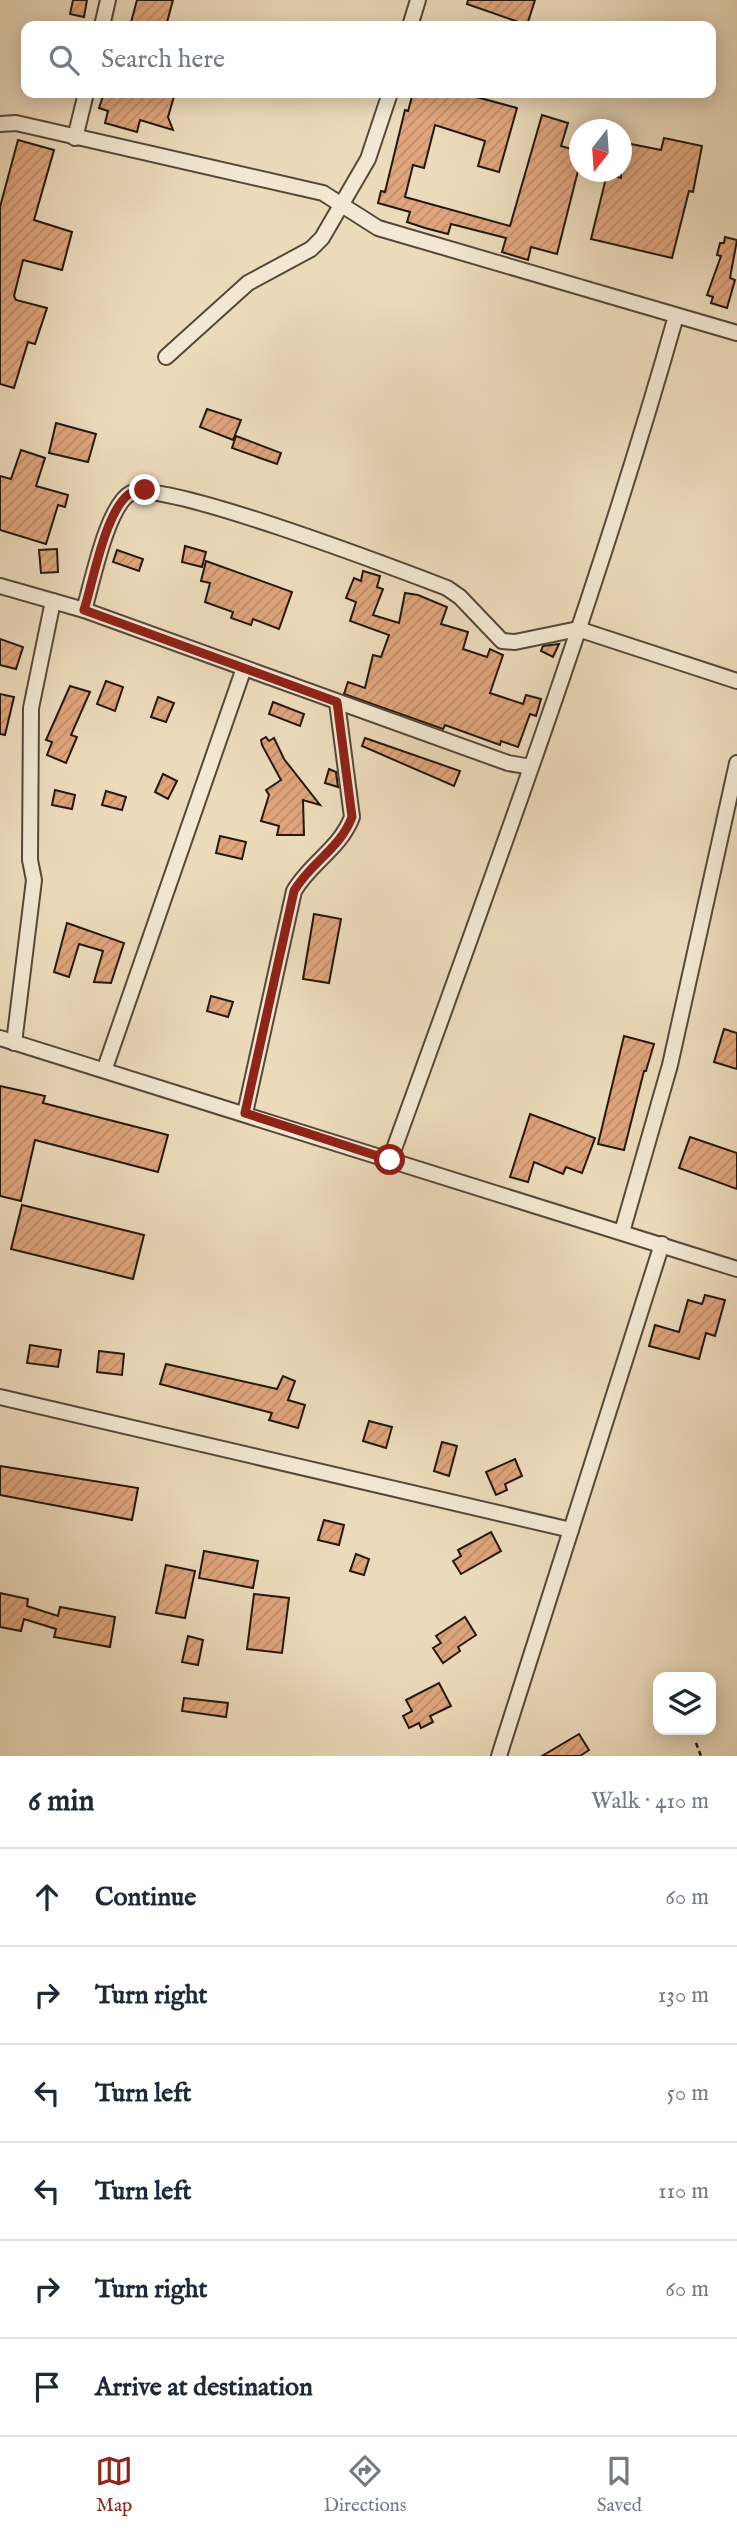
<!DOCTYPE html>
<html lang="en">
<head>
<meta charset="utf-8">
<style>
	body { margin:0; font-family:"IM FELL English",serif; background:#f6f6f7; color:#1f2937 }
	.controls { position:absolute; right:21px; bottom:21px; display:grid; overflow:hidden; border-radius:14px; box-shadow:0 4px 18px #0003 }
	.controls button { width:63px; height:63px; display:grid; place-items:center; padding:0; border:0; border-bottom:2px solid #e0e1e3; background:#fff; color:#1f2937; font:35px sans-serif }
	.compass { position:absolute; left:569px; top:119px; width:63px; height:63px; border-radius:50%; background:#fff; box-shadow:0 4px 18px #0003; rotate:197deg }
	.stop { position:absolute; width:21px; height:21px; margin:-16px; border:5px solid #8f2418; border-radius:50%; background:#fff }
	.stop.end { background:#8f2418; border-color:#fff; box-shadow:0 2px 7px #0008 }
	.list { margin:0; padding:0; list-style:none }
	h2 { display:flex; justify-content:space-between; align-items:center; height:91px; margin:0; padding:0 28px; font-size:30px }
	h2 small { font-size:23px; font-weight:400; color:#747a83 }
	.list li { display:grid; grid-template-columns:46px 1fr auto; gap:21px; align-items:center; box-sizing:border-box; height:98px; padding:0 28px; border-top:2px solid #e0e1e3 }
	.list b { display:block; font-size:26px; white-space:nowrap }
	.list em { font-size:23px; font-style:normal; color:#747a83 }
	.icon { flex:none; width:38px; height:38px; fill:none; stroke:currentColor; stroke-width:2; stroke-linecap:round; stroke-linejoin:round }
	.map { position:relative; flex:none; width:737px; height:1756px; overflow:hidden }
	.search { position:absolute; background:#fff; box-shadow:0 4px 18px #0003; left:21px; right:21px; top:21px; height:77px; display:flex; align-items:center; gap:18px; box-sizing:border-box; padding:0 24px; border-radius:14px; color:#747a83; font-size:26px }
	.sheet { height:679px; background:#fff }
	nav { display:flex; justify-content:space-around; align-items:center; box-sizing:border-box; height:98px; border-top:2px solid #e0e1e3; background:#fff; font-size:19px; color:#747a83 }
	nav a { display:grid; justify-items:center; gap:4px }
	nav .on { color:#8f2418 }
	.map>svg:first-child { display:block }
	.building { fill:url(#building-hatch); stroke:#23170f; stroke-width:2 }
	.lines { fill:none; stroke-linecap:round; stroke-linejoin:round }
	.street-casing { stroke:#55483a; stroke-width:18 }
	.path { stroke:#23170f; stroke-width:2.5; stroke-dasharray:5 3.5; stroke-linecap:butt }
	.street { stroke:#f3e8d3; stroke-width:14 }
	.route { stroke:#8f2418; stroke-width:9 }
</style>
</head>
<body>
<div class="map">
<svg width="737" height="1756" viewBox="0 0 737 1756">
	<defs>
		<pattern id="building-hatch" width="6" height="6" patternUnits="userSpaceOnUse" patternTransform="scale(1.75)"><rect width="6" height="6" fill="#dfa57c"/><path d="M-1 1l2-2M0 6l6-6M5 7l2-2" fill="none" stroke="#bf8d6a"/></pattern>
	</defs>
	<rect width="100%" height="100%" fill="#ecdbbb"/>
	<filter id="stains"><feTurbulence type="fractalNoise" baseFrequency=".00286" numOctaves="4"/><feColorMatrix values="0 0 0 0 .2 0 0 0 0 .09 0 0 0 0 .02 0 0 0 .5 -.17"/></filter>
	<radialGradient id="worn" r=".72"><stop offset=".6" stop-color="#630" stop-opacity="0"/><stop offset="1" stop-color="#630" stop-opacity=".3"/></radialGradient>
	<g class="building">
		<path d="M 73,0 L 87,0 L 84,17 L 70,14 Z"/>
		<path d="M 137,0 L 173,0 L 166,26 L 130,26 Z"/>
		<path d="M 468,0 L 535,0 L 527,25 L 467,4 Z"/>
		<path d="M 104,93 L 175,93 L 168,117 L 173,130 L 140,120 L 137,132 L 105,123 L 108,111 L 99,108 Z"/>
		<path d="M 413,93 L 462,93 L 517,108 L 499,172 L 478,166 L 485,141 L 435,125 L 424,168 L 413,165 L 405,197 L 510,226 L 542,115 L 568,123 L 561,146 L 579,151 L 579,167 L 557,254 L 531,247 L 528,260 L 502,252 L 506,238 L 451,224 L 448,234 L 425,228 L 407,222 L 410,212 L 378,203 L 381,191 L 385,192 L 405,110 L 408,111 Z"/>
		<path d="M 664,138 L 702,146 L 693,192 L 689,191 L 672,258 L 591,239 L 607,174 L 621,178 L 621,142 L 661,150 Z"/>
		<path d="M 18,140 L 54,150 L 34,220 L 72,232 L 62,270 L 23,260 L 14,296 L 16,300 L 47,308 L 35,344 L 28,342 L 14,388 L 0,384 L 0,207 Z"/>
		<path d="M 725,237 L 737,240 L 730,278 L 735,280 L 727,308 L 711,303 L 713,297 L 707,295 L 721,256 L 717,255 L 720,243 L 724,243 Z"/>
		<path d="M 207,409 L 241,420 L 233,440 L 200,427 Z"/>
		<path d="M 56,423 L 96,434 L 88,462 L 49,453 Z"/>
		<path d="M 236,436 L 281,453 L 277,464 L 232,448 Z"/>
		<path d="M 21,450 L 45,458 L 36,486 L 68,495 L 65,507 L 58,505 L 46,544 L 0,530 L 0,476 L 11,479 Z"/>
		<path d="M 185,546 L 206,552 L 202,567 L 182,562 Z"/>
		<path d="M 57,549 L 58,572 L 41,573 L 39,550 Z"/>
		<path d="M 117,550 L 143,559 L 139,571 L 113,562 Z"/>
		<path d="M 206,561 L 292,592 L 279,629 L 253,619 L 251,625 L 231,618 L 233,612 L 205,602 L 210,583 L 201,581 Z"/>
		<path d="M 363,571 L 380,576 L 377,587 L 383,589 L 373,615 L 399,623 L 405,593 L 418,595 L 447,607 L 441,624 L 468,632 L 463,649 L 487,657 L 490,649 L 503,655 L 490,693 L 523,704 L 526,695 L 541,699 L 536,716 L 530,714 L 518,747 L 501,741 L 500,745 L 445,725 L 443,729 L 344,694 L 348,682 L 365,688 L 373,655 L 381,657 L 389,635 L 350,621 L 356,602 L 346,598 L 354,578 L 361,581 Z"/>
		<path d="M 0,639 L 23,647 L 16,669 L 0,665 Z"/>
		<path d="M 559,644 L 553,657 L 541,651 L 543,646 Z"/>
		<path d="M 106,681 L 123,687 L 115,711 L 97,704 Z"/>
		<path d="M 70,686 L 90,692 L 71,735 L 77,737 L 66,763 L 47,755 L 52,742 L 46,740 Z"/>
		<path d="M 0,694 L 14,697 L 5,735 L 0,734 Z"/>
		<path d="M 158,697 L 174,703 L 166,722 L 151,717 Z"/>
		<path d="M 273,702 L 304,714 L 300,726 L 269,714 Z"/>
		<path d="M 266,737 L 269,741 L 274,738 L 284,759 L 320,805 L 303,800 L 304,835 L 277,835 L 279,826 L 261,821 L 269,795 L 266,790 L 281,780 L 262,745 L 261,740 Z"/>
		<path d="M 365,738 L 460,771 L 454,786 L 362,746 Z"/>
		<path d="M 329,769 L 336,772 L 338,787 L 325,783 Z"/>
		<path d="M 163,774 L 177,781 L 168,799 L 155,792 Z"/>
		<path d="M 55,790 L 75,795 L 72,809 L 52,805 Z"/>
		<path d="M 106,791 L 126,797 L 122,810 L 102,805 Z"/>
		<path d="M 220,836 L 246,842 L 242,859 L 216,853 Z"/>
		<path d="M 314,914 L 341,919 L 329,983 L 303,979 Z"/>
		<path d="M 67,923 L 124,943 L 111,983 L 94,982 L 103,951 L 79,944 L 69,977 L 54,972 Z"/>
		<path d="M 211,996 L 233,1002 L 228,1017 L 207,1011 Z"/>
		<path d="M 724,1029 L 737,1033 L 737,1069 L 714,1062 Z"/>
		<path d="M 624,1036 L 654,1044 L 646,1071 L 644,1071 L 624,1150 L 598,1144 Z"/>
		<path d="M 0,1086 L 45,1096 L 43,1103 L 168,1135 L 158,1172 L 35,1140 L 21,1201 L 0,1196 Z"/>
		<path d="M 530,1114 L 595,1138 L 582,1173 L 566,1167 L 563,1174 L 534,1162 L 528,1182 L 510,1177 Z"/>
		<path d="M 690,1137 L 737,1153 L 737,1189 L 679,1168 Z"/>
		<path d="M 22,1205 L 144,1235 L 133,1279 L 11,1249 Z"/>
		<path d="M 705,1295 L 725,1300 L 715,1336 L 706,1333 L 699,1359 L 649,1346 L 655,1325 L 679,1332 L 688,1300 L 702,1304 Z"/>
		<path d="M 30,1345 L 61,1350 L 58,1367 L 27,1363 Z"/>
		<path d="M 99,1351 L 124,1354 L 122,1375 L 97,1372 Z"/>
		<path d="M 166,1364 L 277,1389 L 283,1376 L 295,1381 L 288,1400 L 305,1405 L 298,1428 L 269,1420 L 272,1413 L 160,1384 Z"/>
		<path d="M 369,1421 L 392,1427 L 386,1448 L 363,1441 Z"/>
		<path d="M 442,1442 L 457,1446 L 449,1476 L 434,1471 Z"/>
		<path d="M 515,1459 L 522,1476 L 505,1484 L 507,1490 L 496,1495 L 486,1472 Z"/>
		<path d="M 0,1466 L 138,1488 L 132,1520 L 0,1495 Z"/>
		<path d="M 324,1520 L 344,1525 L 339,1545 L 318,1540 Z"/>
		<path d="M 491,1532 L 501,1551 L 461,1574 L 453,1561 L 461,1556 L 458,1550 Z"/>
		<path d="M 204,1551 L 258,1561 L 253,1588 L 199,1578 Z"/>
		<path d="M 356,1554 L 369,1559 L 364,1575 L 350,1571 Z"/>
		<path d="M 166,1565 L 195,1571 L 185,1618 L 156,1613 Z"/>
		<path d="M 0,1593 L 28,1599 L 27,1606 L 58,1616 L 60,1607 L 115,1617 L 110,1647 L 54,1637 L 56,1629 L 24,1619 L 21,1631 L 0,1627 Z"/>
		<path d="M 254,1594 L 289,1598 L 282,1653 L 247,1649 Z"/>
		<path d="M 465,1617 L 476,1635 L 458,1647 L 460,1651 L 443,1663 L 433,1648 L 441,1643 L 436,1636 Z"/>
		<path d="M 188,1636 L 203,1640 L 198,1665 L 182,1662 Z"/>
		<path d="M 439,1683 L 451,1706 L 430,1716 L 433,1722 L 421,1728 L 419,1723 L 409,1728 L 403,1716 L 412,1711 L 406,1700 Z"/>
		<path d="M 184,1698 L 228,1703 L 226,1717 L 182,1711 Z"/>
		<path d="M 579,1734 L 589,1750 L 580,1756 L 542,1756 Z"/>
	</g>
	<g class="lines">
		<defs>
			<g id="street">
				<path d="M 102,26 L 108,0"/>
				<path d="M 410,26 L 418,0"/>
				<path d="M 0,124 L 16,123 L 323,193 L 378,228 L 737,333"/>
				<path d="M 75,138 L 86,93"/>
				<path d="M 166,357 L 248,283 L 311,249 L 322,238 L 368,159 L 390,93"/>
				<path d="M 0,586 L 84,610 L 508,763 L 531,767"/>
				<path d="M 84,610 C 92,584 107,505 131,493 C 160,478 405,572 447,588 L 460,597 L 502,641 L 515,642 L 578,629 L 737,681"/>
				<path d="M 0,1038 L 737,1269"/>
				<path d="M 14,1043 L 34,880 L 30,860 L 31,708 L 53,601"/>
				<path d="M 105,1068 L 244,668"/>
				<path d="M 245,1113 L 294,891 C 310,863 340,849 352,817 L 337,702"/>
				<path d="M 390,1160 C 491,881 595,602 676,316"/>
				<path d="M 622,1232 L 670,1065 L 737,763"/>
				<path d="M 0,1397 L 571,1530"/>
				<path d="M 499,1756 L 662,1244"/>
			</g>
		</defs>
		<use href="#street" class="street-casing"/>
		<path class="path" d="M 696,1743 L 701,1756"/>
		<use href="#street" class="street"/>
	</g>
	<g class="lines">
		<path class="route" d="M 145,490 C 139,491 133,491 129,494 C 105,512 93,582 84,610 L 337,702 L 352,817 C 340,849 310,863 294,891 L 245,1113 L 390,1160"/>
	</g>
	<rect width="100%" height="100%" filter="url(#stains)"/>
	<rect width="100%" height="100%" fill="url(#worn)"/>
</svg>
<div class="controls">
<button><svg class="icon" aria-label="layers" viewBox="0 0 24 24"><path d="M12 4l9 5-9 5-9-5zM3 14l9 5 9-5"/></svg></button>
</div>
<svg class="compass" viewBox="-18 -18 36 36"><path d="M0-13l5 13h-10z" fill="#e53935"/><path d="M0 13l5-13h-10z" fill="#747a83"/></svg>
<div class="stop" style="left:390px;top:1160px"></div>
<div class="stop end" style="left:145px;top:490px"></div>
<div class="search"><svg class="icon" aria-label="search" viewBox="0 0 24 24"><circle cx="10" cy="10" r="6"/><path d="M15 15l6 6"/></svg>Search here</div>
</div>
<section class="sheet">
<h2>6 min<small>Walk · 410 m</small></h2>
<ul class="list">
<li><svg class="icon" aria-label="ahead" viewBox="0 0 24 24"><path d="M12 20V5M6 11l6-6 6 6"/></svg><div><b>Continue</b></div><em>60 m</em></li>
<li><svg class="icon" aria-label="right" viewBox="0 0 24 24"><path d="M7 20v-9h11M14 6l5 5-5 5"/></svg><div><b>Turn right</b></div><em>130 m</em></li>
<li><svg class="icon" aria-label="left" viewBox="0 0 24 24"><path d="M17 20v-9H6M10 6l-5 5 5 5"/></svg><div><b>Turn left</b></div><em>50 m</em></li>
<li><svg class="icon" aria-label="left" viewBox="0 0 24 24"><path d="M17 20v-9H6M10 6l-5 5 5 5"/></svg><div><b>Turn left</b></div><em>110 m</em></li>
<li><svg class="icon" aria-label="right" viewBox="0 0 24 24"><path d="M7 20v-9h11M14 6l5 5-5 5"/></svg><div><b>Turn right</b></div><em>60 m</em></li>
<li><svg class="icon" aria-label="arrive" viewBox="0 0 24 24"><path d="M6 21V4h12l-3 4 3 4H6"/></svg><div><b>Arrive at destination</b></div></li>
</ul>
</section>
<nav>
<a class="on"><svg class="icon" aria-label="map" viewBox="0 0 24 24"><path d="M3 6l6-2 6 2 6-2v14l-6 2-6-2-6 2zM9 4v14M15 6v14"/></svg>Map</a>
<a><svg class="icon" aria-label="directions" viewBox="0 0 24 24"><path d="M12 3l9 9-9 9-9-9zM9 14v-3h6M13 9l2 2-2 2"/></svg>Directions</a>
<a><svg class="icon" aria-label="saved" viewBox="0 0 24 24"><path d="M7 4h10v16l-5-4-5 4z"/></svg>Saved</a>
</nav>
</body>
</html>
